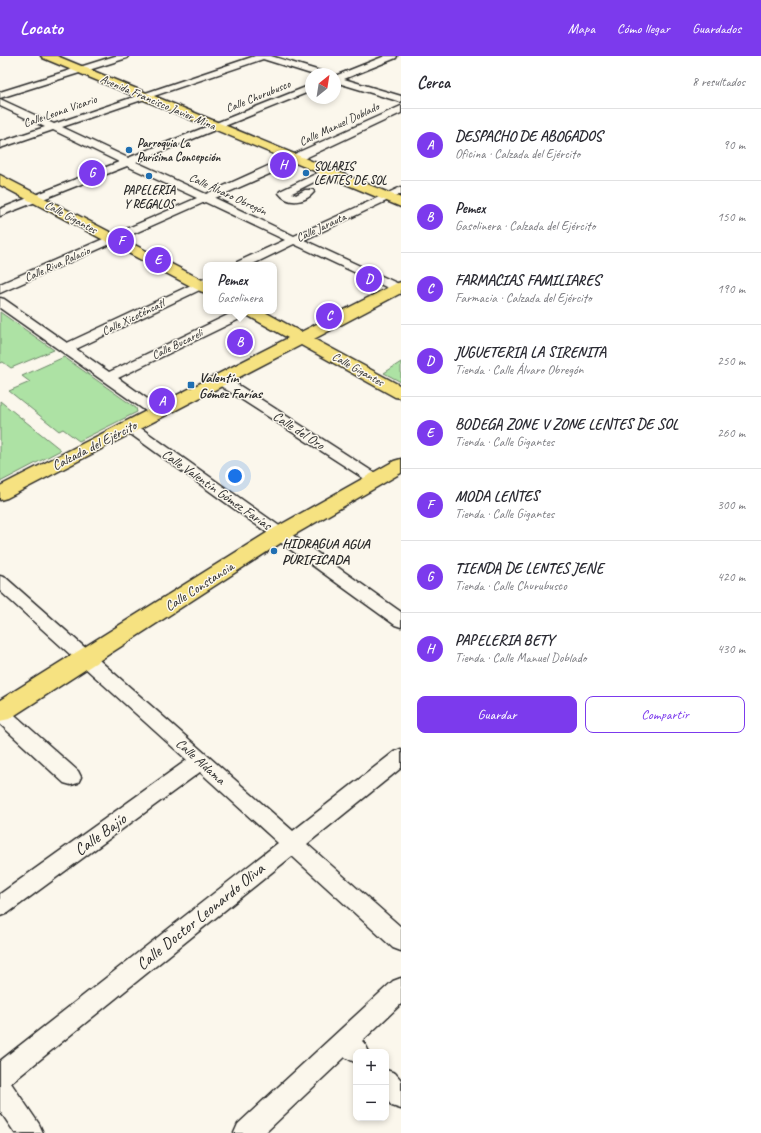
<!DOCTYPE html>
<html lang="es">
<head>
<meta charset="utf-8">
<style>
	body { margin:0; font-family:Caveat,sans-serif; background:#f7f7f7; color:#2b2b33 }
	.controls { position:absolute; right:12px; bottom:12px; display:grid; overflow:hidden; border-radius:8px; box-shadow:0 2px 6px #0003 }
	.controls button { width:36px; height:36px; display:grid; place-items:center; padding:0; border:0; border-bottom:1px solid #e1e1e2; background:#fff; color:#2b2b33; font:20px sans-serif }
	.compass { position:absolute; left:305px; top:12px; width:36px; height:36px; border-radius:50%; background:#fff; box-shadow:0 2px 6px #0003; rotate:30deg }
	.you { position:absolute; left:235px; top:420px; width:14px; height:14px; margin:-10px; border:3px solid #fff; border-radius:50%; background:#1a73e8; box-shadow:0 0 0 6px #1a73e833 }
	.badge { display:grid; place-items:center; width:26px; height:26px; border-radius:50%; background:#7c3aed; color:#fff; font-size:13px; font-weight:700 }
	.pin { position:absolute; translate:-50% -50%; border:2px solid #fff; box-shadow:0 1px 4px #0006 }
	.popup { position:absolute; left:203px; top:206px; width:74px; height:52px; box-sizing:border-box; display:grid; place-content:center; border-radius:8px; background:#fff; filter:drop-shadow(0 1px 3px #0005); font-size:13px; white-space:nowrap; color:#7c7c81 }
	.popup b { font-size:15px; color:#2b2b33 }
	.popup::after { content:''; position:absolute; left:50%; top:100%; margin-left:-8px; border:8px solid transparent; border-top-color:#fff }
	.list { margin:0; padding:0; list-style:none }
	h2 { display:flex; justify-content:space-between; align-items:center; height:52px; margin:0; padding:0 16px; font-size:17px }
	h2 small { font-size:13px; font-weight:400; color:#7c7c81 }
	.list li { display:grid; grid-template-columns:26px 1fr auto; gap:12px; align-items:center; box-sizing:border-box; height:72px; padding:0 16px; border-top:1px solid #e1e1e2 }
	.list b { display:block; font-size:15px; white-space:nowrap }
	.list p { margin:0; font-size:13px; white-space:nowrap; color:#7c7c81 }
	.list em { font-size:13px; font-style:normal; color:#7c7c81 }
	.actions { display:flex; gap:8px; padding:12px 16px }
	.actions a { flex:1; padding:9px 0; border:1px solid #7c3aed; border-radius:8px; text-align:center; font-size:14px; color:#7c3aed }
	.actions .main { background:#7c3aed; color:#fff }
	.map { position:relative; flex:none; width:401px; height:1077px; overflow:hidden }
	header { display:flex; align-items:center; gap:24px; box-sizing:border-box; height:56px; padding:0 20px; background:#7c3aed; color:#fff }
	header strong { font-size:19px }
	nav { display:flex; gap:22px; margin-inline-start:auto; font-size:14px }
	main { display:flex }
	aside { flex:1; background:#fff }
	.map>svg:first-child { display:block }
	.green { fill:#ade2a4; stroke:#6c8668 }
	.lines { fill:none; stroke-linecap:round; stroke-linejoin:round }
	.minor-casing { stroke:#2b2b2b; stroke-width:3 }
	.major-casing { stroke:#2b2b2b; stroke-width:3 }
	.minor { fill:#fbf7ec; fill-rule:evenodd }
	.major { fill:#f6e281; fill-rule:evenodd }
	.poi-dot { fill:#1f6fb2; stroke:#fbf7ec; stroke-width:1.5 }
	.labels { text-anchor:middle; stroke-width:3; stroke-linejoin:round; paint-order:stroke }
	.far-street-label { font-size:12px; fill:#2b2b2b; stroke:#fbf7ec }
	.far-poi-label { font-size:12px; font-weight:bold; fill:#2b2b2b; stroke:#fbf7ec; text-anchor:start }
	.poi-label { font-size:14px; font-weight:bold; fill:#2b2b2b; stroke:#fbf7ec; text-anchor:start }
	.street-label { font-size:14px; fill:#2b2b2b; stroke:#fbf7ec }
	.near-street-label { font-size:17px; fill:#2b2b2b; stroke:#fbf7ec }
</style>
</head>
<body>
<header>
<strong>Locato</strong>
<nav><a>Mapa</a><a>Cómo llegar</a><a>Guardados</a></nav>
</header>
<main>
<div class="map">
<svg width="401" height="1077" viewBox="0 0 401 1077">
	<rect width="100%" height="100%" fill="#fbf7ec"/>
	<filter id="ink" filterUnits="userSpaceOnUse"><feTurbulence type="fractalNoise" baseFrequency=".025" numOctaves="2"/><feDisplacementMap in="SourceGraphic" scale="8" xChannelSelector="R" yChannelSelector="G"/><feConvolveMatrix kernelMatrix="1 2 1 2 8 2 1 2 1" color-interpolation-filters="sRGB"/></filter>
	<g filter="url(#ink)">
		<g class="green">
			<path d="M 0,256 L 54,294 L 11,312 L 3,306 L 0,307 Z"/>
			<path d="M 64,301 L 136,352 L 137,356 L 79,385 L 63,373 L 59,375 L 9,335 L 30,326 L 22,320 Z"/>
			<path d="M 401,306 L 401,326 L 384,317 Z"/>
			<path d="M 0,345 L 61,394 L 0,426 Z"/>
		</g>
		<g class="lines">
			<defs>
				<g id="minor">
					<path d="M 115,0 L 128,0 L 127,2 L 0,42 L 0,36 Z"/>
					<path d="M 255,0 L 271,0 L 323,16 L 325,18 L 311,18 L 263,3 L 62,71 L 128,102 L 311,29 L 311,35 L 136,106 L 206,138 L 401,50 L 401,57 L 299,105 L 215,142 L 294,180 L 401,131 L 401,138 L 304,184 L 401,229 L 401,238 L 294,188 L 251,209 L 235,209 L 237,206 L 285,184 L 205,146 L 0,237 L 0,228 L 197,142 L 127,110 L 0,160 L 0,153 L 119,106 L 53,74 L 0,92 L 0,86 L 45,71 L 0,50 L 0,43 L 54,68 Z"/>
					<path d="M 385,0 L 397,0 L 396,2 L 344,23 L 401,40 L 401,46 L 335,26 L 335,20 Z"/>
					<path d="M 326,113 L 331,116 L 330,118 L 292,137 L 296,139 L 305,134 L 313,134 L 314,136 C 305,147 288,149 279,137 L 280,135 Z"/>
					<path d="M 206,222 L 206,231 L 76,293 L 109,316 L 236,255 L 252,255 L 250,258 L 118,322 L 163,354 L 165,357 L 163,360 L 158,361 L 153,360 L 0,252 L 0,242 L 4,243 L 67,287 Z"/>
					<path d="M 221,320 L 226,321 L 381,421 L 384,424 L 381,427 L 376,429 L 371,427 L 216,327 L 214,324 L 216,321 Z"/>
					<path d="M 130,367 L 135,368 L 401,556 L 401,571 L 395,569 L 125,374 L 123,371 L 125,368 Z"/>
					<path d="M 0,520 L 6,522 L 293,775 L 394,696 L 401,693 L 401,712 L 307,788 L 401,871 L 401,895 L 393,892 L 292,800 L 11,1027 L 39,1068 L 43,1077 L 15,1077 L 0,1055 L 0,1005 L 278,787 L 200,716 L 8,857 L 0,860 L 0,838 L 187,704 L 0,535 Z"/>
					<path d="M 0,650 L 7,652 L 78,715 L 81,721 L 78,727 L 71,729 L 64,727 L 0,668 Z"/>
					<path d="M 401,922 L 401,948 L 362,985 L 365,988 L 369,996 L 356,996 L 356,1007 L 345,1001 L 265,1077 L 234,1077 L 238,1068 L 393,925 Z"/>
					<path d="M 386,1014 L 395,1017 L 401,1024 L 401,1053 L 392,1050 L 386,1043 Z"/>
				</g>
				<g id="major">
					<path d="M 41,0 L 57,0 L 401,142 L 401,151 L 43,2 Z"/>
					<path d="M 0,119 L 206,226 L 206,237 L 200,235 L 0,129 Z"/>
					<path d="M 401,226 L 401,237 L 314,283 L 401,330 L 401,342 L 395,341 L 301,289 L 7,442 L 0,444 L 0,430 L 288,282 L 245,258 L 243,255 L 263,255 L 301,276 L 395,228 Z"/>
					<path d="M 401,403 L 401,417 L 287,483 L 9,663 L 0,665 L 0,644 L 273,473 L 394,405 Z"/>
				</g>
			</defs>
			<use href="#minor" class="minor-casing"/>
			<use href="#major" class="major-casing"/>
			<use href="#minor" class="minor"/>
			<use href="#major" class="major"/>
		</g>
	</g>
	<g class="poi-dot">
		<circle cx="129" cy="94" r="4"/>
		<circle cx="306" cy="117" r="4"/>
		<circle cx="149" cy="120" r="4"/>
		<rect x="187" y="325" width="8" height="8" rx="2"/>
		<circle cx="274" cy="495" r="4"/>
	</g>
	<g class="labels">
		<g class="far-street-label">
			<text transform="translate(258 40) rotate(-22)" y="4">Calle Churubusco</text>
			<text transform="translate(158 46) rotate(23)" y="4">Avenida Francisco Javier Mina</text>
			<text transform="translate(60 55) rotate(-19)" y="4">Calle Leona Vicario</text>
			<text transform="translate(339 68) rotate(-25)" y="4">Calle Manuel Doblado</text>
			<text transform="translate(228 138) rotate(25)" y="4">Calle Álvaro Obregón</text>
			<text transform="translate(71 161) rotate(28)" y="4">Calle Gigantes</text>
			<text transform="translate(321 171) rotate(-25)" y="4">Calle Jarauta</text>
			<text transform="translate(57 208) rotate(-24)" y="4">Calle Riva Palacio</text>
			<text transform="translate(133 261) rotate(-26)" y="4">Calle Xicoténcatl</text>
			<text transform="translate(177 288) rotate(-26)" y="4">Calle Bucareli</text>
			<text transform="translate(358 313) rotate(29)" y="4">Calle Gigantes</text>
		</g>
		<g class="far-poi-label">
			<text x="137" y="91">Parroquia La<tspan x="137" dy="14">Purísima Concepción</tspan></text>
			<text x="314" y="114">SOLARIS<tspan x="314" dy="14">LENTES DE SOL</tspan></text>
			<text x="149" y="138" text-anchor="middle">PAPELERIA<tspan x="149" dy="14">Y REGALOS</tspan></text>
		</g>
		<g class="poi-label">
			<text x="199" y="326">Valentín<tspan x="199" dy="16">Gómez Farías</tspan></text>
			<text x="282" y="492">HIDRAGUA AGUA<tspan x="282" dy="16">PURIFICADA</tspan></text>
		</g>
		<g class="street-label">
			<text transform="translate(299 374) rotate(33)" y="5">Calle del Oro</text>
			<text transform="translate(94 389) rotate(-27)" y="5">Calzada del Ejército</text>
			<text transform="translate(217 433) rotate(35)" y="5">Calle Valentín Gómez Farías</text>
			<text transform="translate(199 530) rotate(-33)" y="5">Calle Constancia</text>
			<text transform="translate(201 705) rotate(42)" y="5">Calle Aldama</text>
		</g>
		<g class="near-street-label">
			<text transform="translate(100 778) rotate(-36)" y="6">Calle Bajío</text>
			<text transform="translate(200 860) rotate(-39)" y="6">Calle Doctor Leonardo Oliva</text>
		</g>
	</g>
</svg>
<div class="controls">
<button>+</button>
<button>−</button>
</div>
<svg class="compass" viewBox="-18 -18 36 36"><path d="M0-13l5 13h-10z" fill="#e53935"/><path d="M0 13l5-13h-10z" fill="#7c7c81"/></svg>
<div class="you"></div>
<div class="pin badge" style="left:162px;top:345px">A</div>
<div class="pin badge" style="left:240px;top:286px">B</div>
<div class="popup"><b>Pemex</b>Gasolinera</div>
<div class="pin badge" style="left:329px;top:260px">C</div>
<div class="pin badge" style="left:369px;top:223px">D</div>
<div class="pin badge" style="left:158px;top:204px">E</div>
<div class="pin badge" style="left:121px;top:185px">F</div>
<div class="pin badge" style="left:92px;top:117px">G</div>
<div class="pin badge" style="left:283px;top:109px">H</div>
</div>
<aside>
<h2>Cerca<small>8 resultados</small></h2>
<ul class="list">
<li><span class="badge">A</span><div><b>DESPACHO DE ABOGADOS</b><p>Oficina · Calzada del Ejército</p></div><em>90 m</em></li>
<li><span class="badge">B</span><div><b>Pemex</b><p>Gasolinera · Calzada del Ejército</p></div><em>150 m</em></li>
<li><span class="badge">C</span><div><b>FARMACIAS FAMILIARES</b><p>Farmacia · Calzada del Ejército</p></div><em>190 m</em></li>
<li><span class="badge">D</span><div><b>JUGUETERIA LA SIRENITA</b><p>Tienda · Calle Álvaro Obregón</p></div><em>250 m</em></li>
<li><span class="badge">E</span><div><b>BODEGA ZONE V ZONE LENTES DE SOL</b><p>Tienda · Calle Gigantes</p></div><em>260 m</em></li>
<li><span class="badge">F</span><div><b>MODA LENTES</b><p>Tienda · Calle Gigantes</p></div><em>300 m</em></li>
<li><span class="badge">G</span><div><b>TIENDA DE LENTES JENE</b><p>Tienda · Calle Churubusco</p></div><em>420 m</em></li>
<li><span class="badge">H</span><div><b>PAPELERIA BETY</b><p>Tienda · Calle Manuel Doblado</p></div><em>430 m</em></li>
</ul>
<div class="actions"><a class="main">Guardar</a><a>Compartir</a></div>
</aside>
</main>
</body>
</html>
